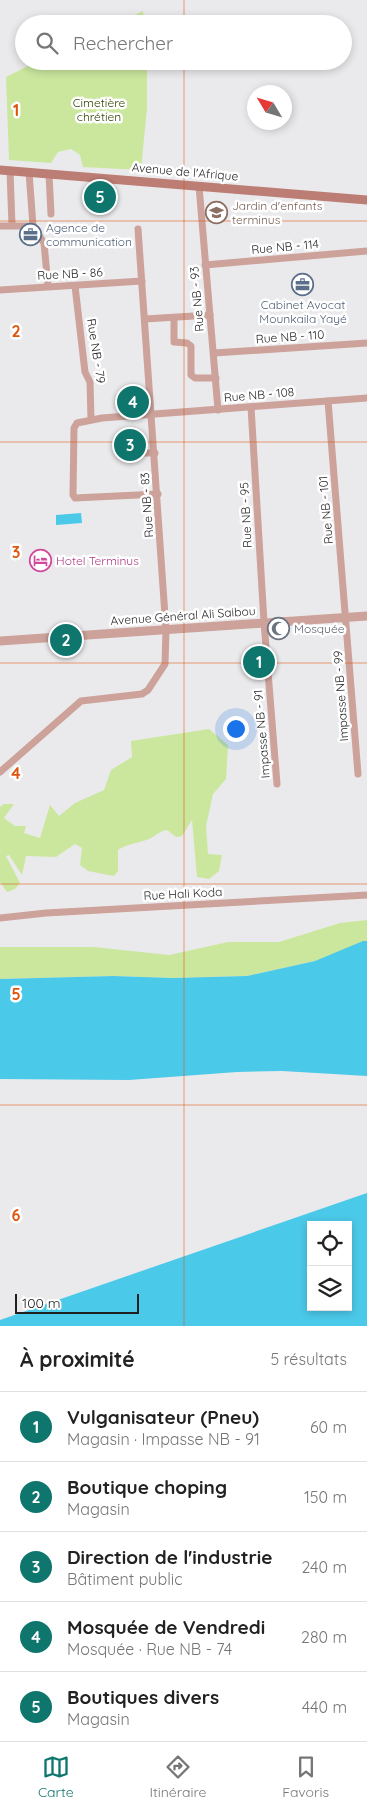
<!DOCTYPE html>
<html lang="fr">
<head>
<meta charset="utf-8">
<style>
	body { margin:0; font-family:Quicksand,sans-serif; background:#f2f2f2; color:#222 }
	.controls { position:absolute; right:15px; bottom:15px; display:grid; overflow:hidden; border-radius:0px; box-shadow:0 2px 8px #0003 }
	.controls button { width:45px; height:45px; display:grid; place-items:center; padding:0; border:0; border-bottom:1px solid #e0e0e0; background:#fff; color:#222; font:25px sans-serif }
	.compass { position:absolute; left:247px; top:85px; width:45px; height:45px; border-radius:50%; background:#fff; box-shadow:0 2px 8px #0003; rotate:308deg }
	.scale { position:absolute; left:15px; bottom:12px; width:124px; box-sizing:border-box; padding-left:5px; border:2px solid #1f1f20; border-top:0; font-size:14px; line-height:18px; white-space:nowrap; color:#1f1f20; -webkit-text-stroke:4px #fff; paint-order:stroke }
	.you { position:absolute; left:235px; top:728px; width:18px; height:18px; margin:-12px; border:4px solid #fff; border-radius:50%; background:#1a73e8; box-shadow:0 0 0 8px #1a73e833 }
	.badge { display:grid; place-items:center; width:32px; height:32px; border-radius:50%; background:#0f766e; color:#fff; font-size:16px; font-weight:700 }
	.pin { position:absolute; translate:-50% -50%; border:2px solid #fff; box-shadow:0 1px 5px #0006 }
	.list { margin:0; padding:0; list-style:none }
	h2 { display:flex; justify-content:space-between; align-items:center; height:65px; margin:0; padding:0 20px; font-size:21px }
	h2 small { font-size:16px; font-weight:400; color:#767676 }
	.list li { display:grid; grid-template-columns:32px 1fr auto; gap:15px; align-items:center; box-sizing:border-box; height:70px; padding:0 20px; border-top:1px solid #e0e0e0 }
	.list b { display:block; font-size:19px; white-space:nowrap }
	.list p { margin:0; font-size:16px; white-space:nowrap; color:#767676 }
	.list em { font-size:16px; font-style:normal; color:#767676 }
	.icon { flex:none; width:28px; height:28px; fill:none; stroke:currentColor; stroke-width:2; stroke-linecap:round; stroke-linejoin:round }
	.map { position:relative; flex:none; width:367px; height:1326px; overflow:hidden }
	.search { position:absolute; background:#fff; box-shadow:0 2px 8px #0003; left:15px; right:15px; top:15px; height:55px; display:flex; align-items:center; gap:12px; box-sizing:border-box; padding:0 18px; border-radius:28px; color:#767676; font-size:19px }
	.sheet { height:415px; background:#fff }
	nav { display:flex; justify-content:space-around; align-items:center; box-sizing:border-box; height:70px; border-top:1px solid #e0e0e0; background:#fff; font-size:14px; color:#767676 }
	nav a { display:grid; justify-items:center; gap:2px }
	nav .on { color:#0f766e }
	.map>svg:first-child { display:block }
	.green { fill:#cbe79e }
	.water { fill:#4bc9e9; fill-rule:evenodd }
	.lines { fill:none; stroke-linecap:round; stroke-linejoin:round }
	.minor { stroke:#cda29b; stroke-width:7 }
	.tertiary { stroke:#cda29b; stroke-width:9 }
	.secondary { stroke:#bc7d74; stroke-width:9 }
	.grid { fill:none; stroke:#de560d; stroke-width:1; stroke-opacity:0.55 }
	.labels { text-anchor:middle; stroke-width:5; stroke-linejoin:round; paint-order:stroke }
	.park-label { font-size:12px; fill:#2f4200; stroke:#fff }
	.street-label { font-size:12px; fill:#1f1f20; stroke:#fff }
	.education-label { font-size:12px; fill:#785e54; stroke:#fff; text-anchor:start }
	.service-label { font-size:12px; fill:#4e5e75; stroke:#fff; text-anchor:start }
	.hotel-label { font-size:12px; fill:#b23c85; stroke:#fff; text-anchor:start }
	.worship-label { font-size:12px; fill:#5b616d; stroke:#fff; text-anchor:start }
	.grid-label { font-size:16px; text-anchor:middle; font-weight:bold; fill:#de560d; stroke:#fff; stroke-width:5; stroke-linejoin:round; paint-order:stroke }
</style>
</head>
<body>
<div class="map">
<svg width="367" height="1326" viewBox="0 0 367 1326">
	<rect width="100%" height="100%" fill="#eaeaec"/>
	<g class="green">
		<path d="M 143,11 L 144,24 L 116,24 Z"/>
		<path d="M 38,61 L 147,61 L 147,108 L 141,170 L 83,167 L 80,155 L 71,149 L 58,152 L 51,163 L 9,160 L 6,77 Z"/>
		<path d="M 209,729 L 228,745 L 226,779 L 213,794 L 206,826 L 208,854 L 222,855 L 219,871 L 209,879 L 197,877 L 192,820 L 182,836 L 176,837 L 167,830 C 159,831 156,836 149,839 C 138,843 127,844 118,850 L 118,871 L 114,876 L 88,871 L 80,865 L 82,848 L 75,844 L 56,857 L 26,856 L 22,875 L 9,855 L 6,856 L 20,883 L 15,889 L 7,892 L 0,882 L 0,807 L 4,804 L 14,804 L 4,818 L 15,826 L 26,826 L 24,833 L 40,838 L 50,805 L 59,816 L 75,803 L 104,790 L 111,770 L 132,757 L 131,741 Z"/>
		<path d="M 367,920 L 367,941 L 315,961 L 247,976 L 173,978 L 113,976 L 0,979 L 0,947 L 94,947 L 169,955 L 228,942 L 279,942 L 340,923 Z"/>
	</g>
	<g class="water">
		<path d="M 81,513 L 82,523 L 56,525 L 56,515 Z"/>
		<path d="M 363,941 L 367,941 L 367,1076 L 282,1071 L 237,1072 L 129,1080 L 0,1079 L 0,979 L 113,976 L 173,978 L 247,976 L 315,961 Z"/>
		<path d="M 367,1193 L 367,1326 L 0,1326 L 0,1320 ZM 311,1225 L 348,1225 L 348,1307 L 311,1307 Z"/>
	</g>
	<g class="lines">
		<g class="minor">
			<path d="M 10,171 L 12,225"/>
			<path d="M 29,172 L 33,226"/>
			<path d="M 49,174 L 51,214"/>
			<path d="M 199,186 L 218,410"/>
			<path d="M 0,226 L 33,226"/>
			<path d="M 33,226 L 44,243 L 48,286"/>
			<path d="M 205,265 L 367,251"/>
			<path d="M 75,286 L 85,372 L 90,382 L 91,419"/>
			<path d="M 0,290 L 142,281"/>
			<path d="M 174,318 L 174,342 L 187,343 L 191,346 L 191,375 L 195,378 L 216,378"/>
			<path d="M 145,319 L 210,315"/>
			<path d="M 214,353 L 367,343"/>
			<path d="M 328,401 L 358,774"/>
			<path d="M 251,407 L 264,622 L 277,784"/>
			<path d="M 130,453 L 155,453"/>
			<path d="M 158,494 L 75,498 L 73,495 L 74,428 L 77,423 L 102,418 L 367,398"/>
			<path d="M 0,772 L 81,701 L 142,694 L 148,690 L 165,664 L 166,630 L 138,229"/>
			<path d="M 0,918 L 46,913 L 367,895"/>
		</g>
		<path class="tertiary" d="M 0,641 L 367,616"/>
		<path class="secondary" d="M 0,170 L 367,200"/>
	</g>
	<path class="grid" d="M 184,0 L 184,24M 184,61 L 184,1326M 0,221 L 367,221M 0,442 L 367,442M 0,663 L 367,663M 0,884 L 367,884M 0,1105 L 367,1105"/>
	<defs>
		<symbol id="school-ring" viewBox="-11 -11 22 22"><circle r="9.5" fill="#fff" stroke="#8d6e63" stroke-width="1.5"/><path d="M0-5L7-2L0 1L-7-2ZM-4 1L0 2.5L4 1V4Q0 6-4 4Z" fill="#8d6e63"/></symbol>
		<symbol id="office-ring" viewBox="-11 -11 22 22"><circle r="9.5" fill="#fff" stroke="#5c6f8a" stroke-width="1.5"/><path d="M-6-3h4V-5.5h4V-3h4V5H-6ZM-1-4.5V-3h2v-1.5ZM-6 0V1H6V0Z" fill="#5c6f8a"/></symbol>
		<symbol id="hotel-ring" viewBox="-11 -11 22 22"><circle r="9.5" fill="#fff" stroke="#d1479c" stroke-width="1.5"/><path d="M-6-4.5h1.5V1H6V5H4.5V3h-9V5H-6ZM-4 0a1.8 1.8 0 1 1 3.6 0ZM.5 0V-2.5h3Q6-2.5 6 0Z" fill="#d1479c"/></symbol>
		<symbol id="mosque-ring" viewBox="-11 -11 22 22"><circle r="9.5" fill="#fff" stroke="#6b7280" stroke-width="1.5"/><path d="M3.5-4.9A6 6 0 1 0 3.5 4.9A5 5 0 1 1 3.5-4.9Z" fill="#6b7280"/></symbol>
	</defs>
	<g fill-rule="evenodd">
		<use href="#school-ring" x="204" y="200" width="25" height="25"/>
		<use href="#office-ring" x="18" y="222" width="25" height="25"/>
		<use href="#office-ring" x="290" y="272" width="25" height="25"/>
		<use href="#hotel-ring" x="28" y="548" width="25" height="25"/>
		<use href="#mosque-ring" x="266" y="616" width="25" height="25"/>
	</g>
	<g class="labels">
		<g class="park-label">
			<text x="99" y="107">Cimetière<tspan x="99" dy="14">chrétien</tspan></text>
		</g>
		<g class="street-label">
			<text transform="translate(185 172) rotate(5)" y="4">Avenue de l'Afrique</text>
			<text transform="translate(285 247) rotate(-5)" y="4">Rue NB - 114</text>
			<text transform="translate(70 274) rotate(-3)" y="4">Rue NB - 86</text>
			<text transform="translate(197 299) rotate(-95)" y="4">Rue NB - 93</text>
			<text transform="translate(290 337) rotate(-4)" y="4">Rue NB - 110</text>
			<text transform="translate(96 351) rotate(81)" y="4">Rue NB - 79</text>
			<text transform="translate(259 395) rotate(-5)" y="4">Rue NB - 108</text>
			<text transform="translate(147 505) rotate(-94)" y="4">Rue NB - 83</text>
			<text transform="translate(326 510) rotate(-95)" y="4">Rue NB - 101</text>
			<text transform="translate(246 515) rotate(-93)" y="4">Rue NB - 95</text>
			<text transform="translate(183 616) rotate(-4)" y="4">Avenue Général Ali Saibou</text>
			<text transform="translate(341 696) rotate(-94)" y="4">Impasse NB - 99</text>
			<text transform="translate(262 734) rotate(-95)" y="4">Impasse NB - 91</text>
			<text transform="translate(183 894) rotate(-3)" y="4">Rue Hali Koda</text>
		</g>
		<g class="education-label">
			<text x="232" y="210">Jardin d'enfants<tspan x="232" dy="14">terminus</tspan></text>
		</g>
		<g class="service-label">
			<text x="46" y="232">Agence de<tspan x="46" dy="14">communication</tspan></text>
			<text x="303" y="309" text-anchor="middle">Cabinet Avocat<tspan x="303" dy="14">Mounkaila Yayé</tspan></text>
		</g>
		<g class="hotel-label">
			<text x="56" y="565">Hotel Terminus</text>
		</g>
		<g class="worship-label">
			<text x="294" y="633">Mosquée</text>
		</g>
	</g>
	<g class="grid-label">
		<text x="16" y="116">1</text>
		<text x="16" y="337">2</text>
		<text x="16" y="558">3</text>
		<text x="16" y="779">4</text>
		<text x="16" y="1000">5</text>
		<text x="16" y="1221">6</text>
	</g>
</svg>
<div class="controls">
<button><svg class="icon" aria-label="locate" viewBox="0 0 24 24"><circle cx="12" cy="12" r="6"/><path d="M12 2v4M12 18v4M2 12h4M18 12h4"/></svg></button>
<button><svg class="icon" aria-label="layers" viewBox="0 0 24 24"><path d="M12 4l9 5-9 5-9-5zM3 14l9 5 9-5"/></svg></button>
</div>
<svg class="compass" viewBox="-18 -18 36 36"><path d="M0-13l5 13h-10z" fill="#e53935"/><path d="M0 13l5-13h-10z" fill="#767676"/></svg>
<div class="scale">100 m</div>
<div class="you"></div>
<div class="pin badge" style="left:259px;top:662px">1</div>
<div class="pin badge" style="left:66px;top:640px">2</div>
<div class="pin badge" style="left:130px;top:445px">3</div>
<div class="pin badge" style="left:133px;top:402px">4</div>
<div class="pin badge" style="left:100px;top:197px">5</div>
<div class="search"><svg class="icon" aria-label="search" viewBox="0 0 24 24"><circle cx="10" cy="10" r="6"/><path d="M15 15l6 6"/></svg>Rechercher</div>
</div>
<section class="sheet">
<h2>À proximité<small>5 résultats</small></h2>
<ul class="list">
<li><span class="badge">1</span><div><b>Vulganisateur (Pneu)</b><p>Magasin · Impasse NB - 91</p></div><em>60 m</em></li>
<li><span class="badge">2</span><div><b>Boutique choping</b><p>Magasin</p></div><em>150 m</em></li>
<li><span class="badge">3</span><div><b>Direction de l'industrie</b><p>Bâtiment public</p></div><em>240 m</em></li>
<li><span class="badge">4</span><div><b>Mosquée de Vendredi</b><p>Mosquée · Rue NB - 74</p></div><em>280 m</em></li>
<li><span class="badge">5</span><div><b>Boutiques divers</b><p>Magasin</p></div><em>440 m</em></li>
</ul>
</section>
<nav>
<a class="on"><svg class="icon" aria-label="map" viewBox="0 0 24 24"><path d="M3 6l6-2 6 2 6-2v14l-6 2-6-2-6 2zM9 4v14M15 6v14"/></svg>Carte</a>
<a><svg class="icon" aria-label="directions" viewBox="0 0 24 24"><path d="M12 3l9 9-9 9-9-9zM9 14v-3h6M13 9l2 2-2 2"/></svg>Itinéraire</a>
<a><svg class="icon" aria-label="saved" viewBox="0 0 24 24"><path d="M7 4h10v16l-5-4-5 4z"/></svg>Favoris</a>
</nav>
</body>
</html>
